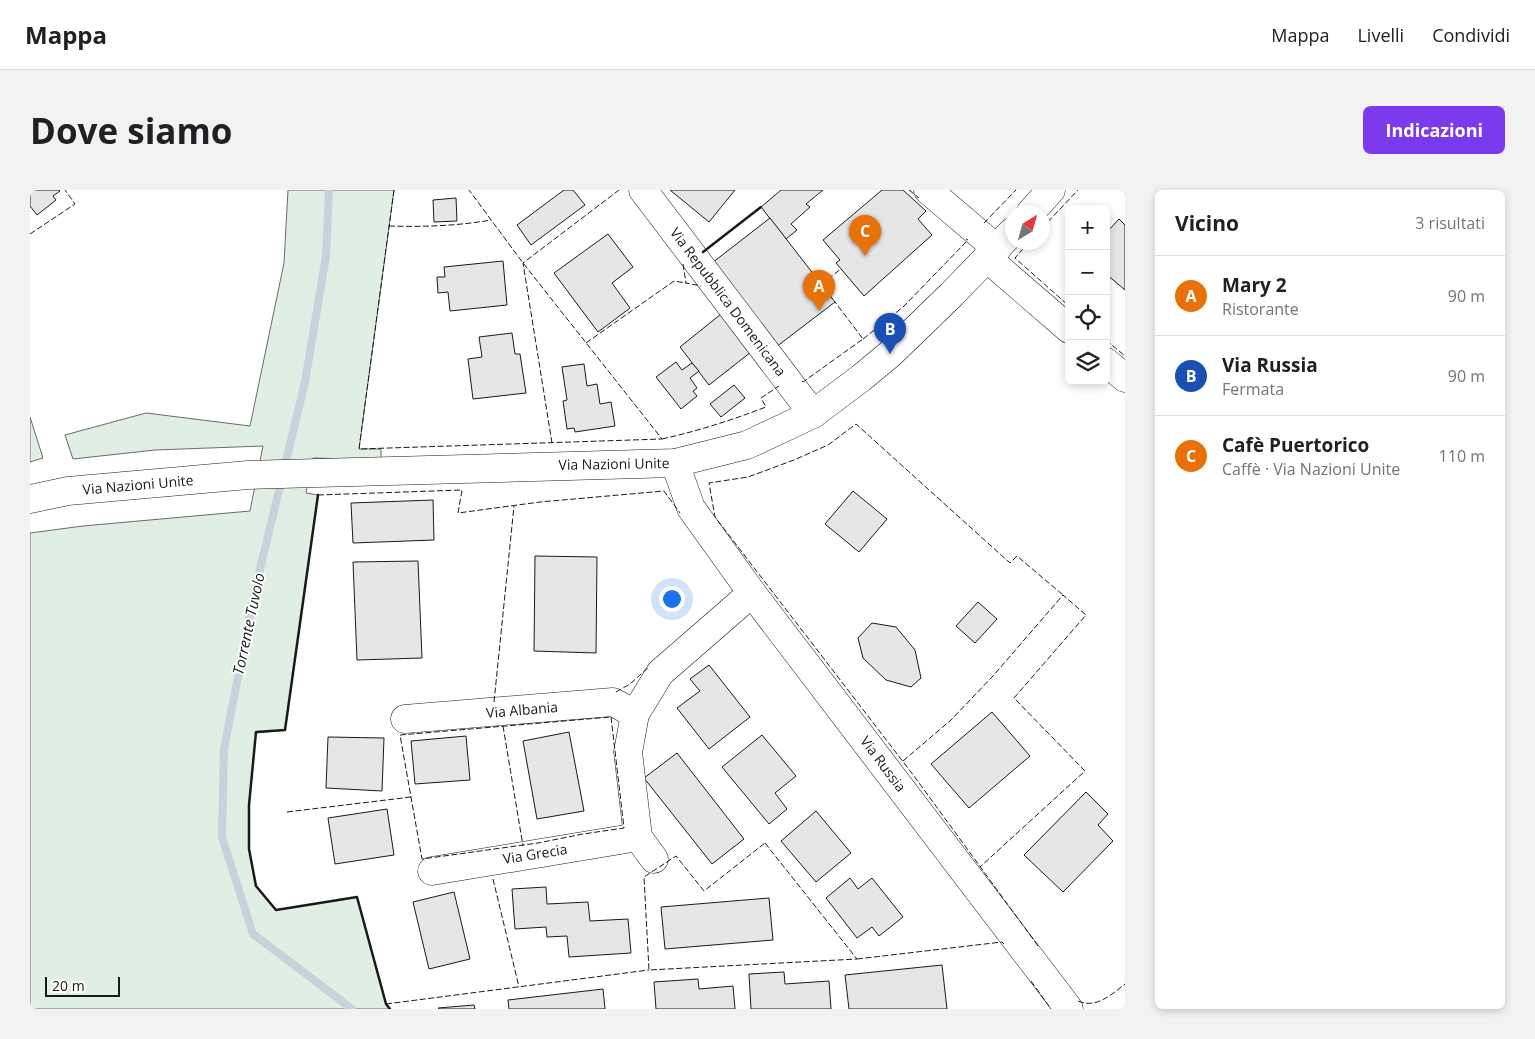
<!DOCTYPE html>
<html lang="it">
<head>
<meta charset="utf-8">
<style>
	body { margin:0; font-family:"Open Sans",sans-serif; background:#f2f2f2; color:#202124 }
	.controls { position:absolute; right:15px; top:15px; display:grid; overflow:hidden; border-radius:8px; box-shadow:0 2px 8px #0003 }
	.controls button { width:45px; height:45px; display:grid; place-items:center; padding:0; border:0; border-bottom:1px solid #e0e0e0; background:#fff; color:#202124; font:25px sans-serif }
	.compass { position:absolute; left:975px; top:15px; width:45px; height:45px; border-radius:50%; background:#fff; box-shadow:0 2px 8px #0003; rotate:37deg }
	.scale { position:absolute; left:15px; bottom:12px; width:75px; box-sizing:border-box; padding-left:5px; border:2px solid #1a1a1a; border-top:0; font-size:14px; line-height:18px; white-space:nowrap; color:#1a1a1a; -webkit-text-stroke:4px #fff; paint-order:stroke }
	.you { position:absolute; left:641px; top:408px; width:18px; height:18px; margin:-12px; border:4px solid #fff; border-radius:50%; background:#1a73e8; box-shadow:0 0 0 8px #1a73e833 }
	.badge { display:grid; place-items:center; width:32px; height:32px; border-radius:50%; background:#7c3aed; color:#fff; font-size:16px; font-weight:700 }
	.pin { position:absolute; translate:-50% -41px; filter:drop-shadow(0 1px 2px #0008) }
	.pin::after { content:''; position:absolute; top:26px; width:18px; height:15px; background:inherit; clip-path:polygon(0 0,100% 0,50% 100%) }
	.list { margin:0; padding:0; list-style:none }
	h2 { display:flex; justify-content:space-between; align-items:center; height:65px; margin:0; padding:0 20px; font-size:21px }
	h2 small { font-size:16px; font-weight:400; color:#757577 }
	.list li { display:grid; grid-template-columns:32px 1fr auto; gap:15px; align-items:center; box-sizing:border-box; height:80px; padding:0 20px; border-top:1px solid #e0e0e0 }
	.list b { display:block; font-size:19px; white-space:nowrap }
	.list p { margin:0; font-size:16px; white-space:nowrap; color:#757577 }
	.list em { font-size:16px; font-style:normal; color:#757577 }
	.icon { flex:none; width:28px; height:28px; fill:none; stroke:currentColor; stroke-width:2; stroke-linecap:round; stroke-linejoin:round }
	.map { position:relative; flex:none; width:1095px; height:819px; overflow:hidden; border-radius:8px }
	header { display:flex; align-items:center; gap:30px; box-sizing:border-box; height:70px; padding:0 25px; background:#fff; border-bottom:1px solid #e0e0e0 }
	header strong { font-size:24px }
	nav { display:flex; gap:28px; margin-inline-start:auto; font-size:18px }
	.intro { display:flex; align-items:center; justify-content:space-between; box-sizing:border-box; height:120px; padding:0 30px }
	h1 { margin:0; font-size:35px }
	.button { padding:12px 22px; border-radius:8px; background:#7c3aed; color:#fff; font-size:18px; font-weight:700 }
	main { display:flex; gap:30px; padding:0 30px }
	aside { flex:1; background:#fff; border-radius:8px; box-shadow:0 2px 8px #0003 }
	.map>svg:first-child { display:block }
	.green { fill:#e0efe3; stroke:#6a6a6a }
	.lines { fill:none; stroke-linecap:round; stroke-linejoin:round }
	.stream { stroke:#c6d2dc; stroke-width:8 }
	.building { fill:#e6e6e6; stroke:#1a1a1a }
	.minor-casing { stroke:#1a1a1a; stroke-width:29 }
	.minor { stroke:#fff; stroke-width:28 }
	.fence { stroke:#1a1a1a; stroke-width:1; stroke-dasharray:6 2.5; stroke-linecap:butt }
	.wall { stroke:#1a1a1a; stroke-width:2.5 }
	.labels { text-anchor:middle; stroke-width:4; stroke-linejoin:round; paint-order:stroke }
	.street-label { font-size:14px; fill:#1a1a1a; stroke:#fff }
	.water-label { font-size:15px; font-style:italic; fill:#1a1a1a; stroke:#fff }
</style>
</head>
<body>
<header>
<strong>Mappa</strong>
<nav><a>Mappa</a><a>Livelli</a><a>Condividi</a></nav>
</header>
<div class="intro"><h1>Dove siamo</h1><a class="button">Indicazioni</a></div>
<main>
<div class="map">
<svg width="1095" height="819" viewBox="0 0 1095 819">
	<rect width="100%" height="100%" fill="#fff"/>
	<g class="green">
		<path d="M 258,0 L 364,0 L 329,259 L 351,259 L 351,270 L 283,268 L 276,303 L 288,305 L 255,540 L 226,543 L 219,615 L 219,659 L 226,696 L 246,720 L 327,707 L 356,813 L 360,819 L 0,819 L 0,343 L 53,336 L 220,321 L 233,256 L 125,260 L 43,269 L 35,245 L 116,223 L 220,236 L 254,73 Z"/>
		<path d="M 0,227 L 13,268 L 0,272 Z"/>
	</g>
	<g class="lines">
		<path class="stream" d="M 299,0 L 296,66 L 275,192 L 224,404 L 194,559 L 192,647 L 223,744 L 322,819"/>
	</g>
	<g class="building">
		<path d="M 3,0 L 29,0 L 30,1 L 23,6 L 26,10 L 7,25 L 0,16 L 0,2 Z"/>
		<path d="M 534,0 L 543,0 L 555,15 L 501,55 L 487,35 Z"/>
		<path d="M 640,0 L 705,0 L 679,32 Z"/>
		<path d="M 751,0 L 793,0 L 776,14 L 780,17 L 761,34 L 767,40 L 756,49 L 731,17 Z"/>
		<path d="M 852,0 L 873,0 L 896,21 L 888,29 L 902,45 L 834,106 L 806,73 L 810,70 L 793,50 Z"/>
		<path d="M 426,8 L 427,31 L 404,32 L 403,10 Z"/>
		<path d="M 740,28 L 805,112 L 746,157 L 682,73 Z"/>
		<path d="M 1089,29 L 1095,35 L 1095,100 L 1076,84 L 1076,43 Z"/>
		<path d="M 578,44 L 603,77 L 582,93 L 600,118 L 568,142 L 524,83 Z"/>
		<path d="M 473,71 L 477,115 L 420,121 L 418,102 L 408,103 L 407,87 L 415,87 L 414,77 Z"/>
		<path d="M 691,124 L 721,162 L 679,195 L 650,157 Z"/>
		<path d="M 482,143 L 485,164 L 490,164 L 496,203 L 443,209 L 438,169 L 452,167 L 449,147 Z"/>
		<path d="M 646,172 L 652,180 L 662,173 L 669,181 L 660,188 L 667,198 L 663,201 L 667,206 L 651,219 L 626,187 Z"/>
		<path d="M 554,174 L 557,196 L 567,194 L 570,214 L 581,212 L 585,236 L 545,242 L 544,238 L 537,239 L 533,211 L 537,210 L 532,177 Z"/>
		<path d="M 704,195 L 715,208 L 691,227 L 680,214 Z"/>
		<path d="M 823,301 L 857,329 L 829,362 L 795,334 Z"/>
		<path d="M 403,310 L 404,350 L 323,353 L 321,313 Z"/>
		<path d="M 505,366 L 567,367 L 566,463 L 504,461 Z"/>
		<path d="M 388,371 L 392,468 L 327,470 L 323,372 Z"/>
		<path d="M 948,412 L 967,429 L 945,453 L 926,436 Z"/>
		<path d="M 842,433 L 866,437 L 885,460 L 891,488 L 881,497 L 856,490 L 833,468 L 828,448 Z"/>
		<path d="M 679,475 L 720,527 L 679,559 L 647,518 L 670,501 L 660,489 Z"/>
		<path d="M 962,522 L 1000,566 L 939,618 L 901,574 Z"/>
		<path d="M 539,542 L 554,621 L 507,629 L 493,551 Z"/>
		<path d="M 732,545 L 766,586 L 745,603 L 757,619 L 739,634 L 692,577 Z"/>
		<path d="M 436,546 L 440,590 L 385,594 L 381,551 Z"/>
		<path d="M 298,547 L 354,548 L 352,601 L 296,598 Z"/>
		<path d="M 647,563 L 714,649 L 682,674 L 614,588 Z"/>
		<path d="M 1056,602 L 1078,624 L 1068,635 L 1083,651 L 1033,702 L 994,665 Z"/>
		<path d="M 357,619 L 364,665 L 305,674 L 298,628 Z"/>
		<path d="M 786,621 L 821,663 L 786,692 L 751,651 Z"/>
		<path d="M 820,688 L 828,699 L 842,688 L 873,727 L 849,746 L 842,737 L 827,748 L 796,708 Z"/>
		<path d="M 516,697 L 517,714 L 558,712 L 560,731 L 598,729 L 601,763 L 539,767 L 537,746 L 517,747 L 516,737 L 485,739 L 482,699 Z"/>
		<path d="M 424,702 L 440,769 L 399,779 L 383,712 Z"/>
		<path d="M 739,708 L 743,750 L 635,759 L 631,717 Z"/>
		<path d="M 912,775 L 917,819 L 819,819 L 815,785 Z"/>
		<path d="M 754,782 L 755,794 L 799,791 L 801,819 L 721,819 L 719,784 Z"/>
		<path d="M 668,789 L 669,799 L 703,796 L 705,819 L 626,819 L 624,792 Z"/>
		<path d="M 573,799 L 575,819 L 479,819 L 478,810 Z"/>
		<path d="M 444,815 L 445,819 L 409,819 L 408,818 Z"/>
	</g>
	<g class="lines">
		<defs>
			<g id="minor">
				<path d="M 613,0 L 783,224"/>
				<path d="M 898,0 L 967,59"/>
				<path d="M 1001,22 L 1021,0"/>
				<path d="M 958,69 L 1039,139"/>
				<path d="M 1076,172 L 1095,188"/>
				<path d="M 645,273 L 661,318 L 722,403 L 1039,819"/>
				<path d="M 0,309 L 38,301 L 218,285 L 645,273 L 717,255 L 783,224 L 831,188 L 860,164 L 922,104 L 982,42"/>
				<path d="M 375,529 L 583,512 L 605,524"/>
				<path d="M 624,669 L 608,647 L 598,562 L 605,524 L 630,483 L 722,403"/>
				<path d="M 402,681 L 608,647"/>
			</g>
		</defs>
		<use href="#minor" class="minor-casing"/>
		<use href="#minor" class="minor"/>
		<g class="fence">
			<path d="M 364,0 L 329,259 L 632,249 L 493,73 L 439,0"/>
			<path d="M 879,0 L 889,8"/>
			<path d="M 954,33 L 986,0"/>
			<path d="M 359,36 C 393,37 427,36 461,30"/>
			<path d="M 1012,38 L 1048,0"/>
			<path d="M 0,44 L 45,14 L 35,0"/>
			<path d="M 999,52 L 985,68 L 1039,116"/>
			<path d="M 653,74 L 656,93 L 671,96"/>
			<path d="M 791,94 L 811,79"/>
			<path d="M 833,149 L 873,117 L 938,50 L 936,49"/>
			<path d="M 1076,150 L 1095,166"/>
			<path d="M 556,153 L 644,91 L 656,93"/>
			<path d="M 772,191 L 773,192 L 833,149 L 805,112"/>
			<path d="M 632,249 C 668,241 702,230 736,217 L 731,208 L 749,196"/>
			<path d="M 522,253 L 493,73 L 589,0"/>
			<path d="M 288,305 L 432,300 L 428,323 L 510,312 L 634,301 L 650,323"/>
			<path d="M 586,502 L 600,494 L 620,476"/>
			<path d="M 464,512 L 484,316"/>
			<path d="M 581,527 L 594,638 L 553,644 L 508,653 L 392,669 L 370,545 Z"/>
			<path d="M 473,536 L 493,656"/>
			<path d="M 873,571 L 921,530 L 963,486 L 1033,405 L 1056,425 L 984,508 L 1055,581 L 950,677"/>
			<path d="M 257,622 L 381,607"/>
			<path d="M 735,653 L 827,769 L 619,780 L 614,687 L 646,666 L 674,701 Z"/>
			<path d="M 463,689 L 489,797"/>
			<path d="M 1008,756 L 884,586 L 685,327 L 679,293 L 718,287 L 764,270 L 798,255 L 826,234 L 980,373 L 987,366 L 1033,405"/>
			<path d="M 827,769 L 972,752 L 974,754"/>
			<path d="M 1001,791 L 1021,819"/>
			<path d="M 1048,811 C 1066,819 1081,805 1095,794"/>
			<path d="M 356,814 L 619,780"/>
		</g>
		<g class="wall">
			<path d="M 673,62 L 731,17"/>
			<path d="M 288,305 L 255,540 L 226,542 L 219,615 L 219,659 L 226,696 L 246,720 L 327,707 L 356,814 L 360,819"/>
		</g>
	</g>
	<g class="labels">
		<g class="street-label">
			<text transform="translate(698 112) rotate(53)" y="5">Via Repubblica Domenicana</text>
			<text transform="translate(584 274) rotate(-1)" y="5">Via Nazioni Unite</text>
			<text transform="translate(108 295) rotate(-5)" y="5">Via Nazioni Unite</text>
			<text transform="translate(492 520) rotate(-5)" y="5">Via Albania</text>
			<text transform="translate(853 574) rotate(53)" y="5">Via Russia</text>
			<text transform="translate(505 664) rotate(-9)" y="5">Via Grecia</text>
		</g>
		<g class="water-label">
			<text transform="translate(219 434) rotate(-78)" y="5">Torrente Tuvolo</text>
		</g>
	</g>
</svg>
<div class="controls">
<button>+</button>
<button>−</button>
<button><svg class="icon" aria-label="locate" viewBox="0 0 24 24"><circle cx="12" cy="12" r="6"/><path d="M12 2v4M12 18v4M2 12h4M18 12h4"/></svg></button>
<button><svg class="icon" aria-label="layers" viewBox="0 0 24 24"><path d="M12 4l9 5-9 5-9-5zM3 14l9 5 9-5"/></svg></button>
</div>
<svg class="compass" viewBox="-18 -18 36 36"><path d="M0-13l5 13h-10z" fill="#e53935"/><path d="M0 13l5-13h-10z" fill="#757577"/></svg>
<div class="scale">20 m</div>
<div class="you"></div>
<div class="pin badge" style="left:789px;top:121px;background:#e8710a">A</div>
<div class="pin badge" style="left:860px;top:164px;background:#1a4fb4">B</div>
<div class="pin badge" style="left:835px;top:66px;background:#e8710a">C</div>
</div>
<aside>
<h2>Vicino<small>3 risultati</small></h2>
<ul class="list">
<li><span class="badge" style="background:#e8710a">A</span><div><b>Mary 2</b><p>Ristorante</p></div><em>90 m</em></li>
<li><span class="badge" style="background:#1a4fb4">B</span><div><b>Via Russia</b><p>Fermata</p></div><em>90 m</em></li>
<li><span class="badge" style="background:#e8710a">C</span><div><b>Cafè Puertorico</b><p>Caffè · Via Nazioni Unite</p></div><em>110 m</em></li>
</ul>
</aside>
</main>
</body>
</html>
